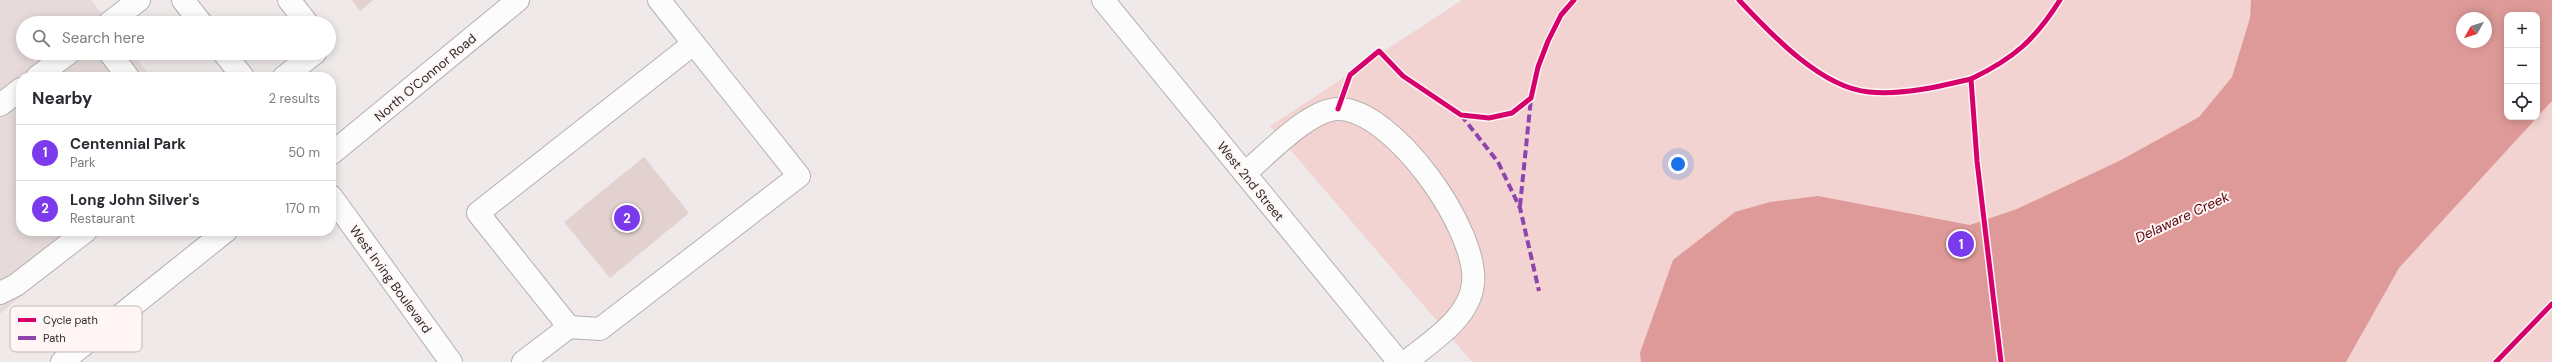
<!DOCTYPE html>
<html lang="en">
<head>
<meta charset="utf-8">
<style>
	body { margin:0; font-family:"DM Sans",sans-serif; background:#f7f7f7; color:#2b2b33 }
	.controls { position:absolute; right:12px; top:12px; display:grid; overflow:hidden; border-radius:8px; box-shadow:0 2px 10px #0003 }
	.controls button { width:36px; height:36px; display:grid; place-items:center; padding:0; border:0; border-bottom:1px solid #e1e1e2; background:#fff; color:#2b2b33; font:20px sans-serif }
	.compass { position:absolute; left:2456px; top:12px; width:36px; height:36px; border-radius:50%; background:#fff; box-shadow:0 2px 10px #0003; rotate:231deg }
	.you { position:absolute; left:1678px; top:164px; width:14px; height:14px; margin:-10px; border:3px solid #fff; border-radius:50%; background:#1a73e8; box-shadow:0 0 0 6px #1a73e833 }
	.badge { display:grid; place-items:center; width:26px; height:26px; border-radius:50%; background:#7c3aed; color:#fff; font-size:13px; font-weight:700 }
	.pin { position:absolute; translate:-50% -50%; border:2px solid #fff; box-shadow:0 1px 4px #0006 }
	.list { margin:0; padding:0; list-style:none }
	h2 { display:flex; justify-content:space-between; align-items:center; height:52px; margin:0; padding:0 16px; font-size:17px }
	h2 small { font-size:13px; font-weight:400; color:#7c7c81 }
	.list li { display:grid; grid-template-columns:26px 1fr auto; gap:12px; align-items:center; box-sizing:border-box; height:56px; padding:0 16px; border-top:1px solid #e1e1e2 }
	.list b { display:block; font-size:15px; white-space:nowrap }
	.list p { margin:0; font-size:13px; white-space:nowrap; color:#7c7c81 }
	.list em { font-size:13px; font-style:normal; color:#7c7c81 }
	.icon { flex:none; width:22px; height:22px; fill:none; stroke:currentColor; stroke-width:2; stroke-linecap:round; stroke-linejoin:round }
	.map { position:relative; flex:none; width:2552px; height:362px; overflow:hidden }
	.search { position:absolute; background:#fff; box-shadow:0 2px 10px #0003; left:16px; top:16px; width:320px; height:44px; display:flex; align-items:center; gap:10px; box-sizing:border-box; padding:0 14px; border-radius:22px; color:#7c7c81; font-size:15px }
	.panel { position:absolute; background:#fff; box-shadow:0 2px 10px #0003; left:16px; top:72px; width:320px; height:164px; border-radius:16px }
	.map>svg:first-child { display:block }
	.built { fill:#e6dada }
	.green { fill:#f3d3d1; fill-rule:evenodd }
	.water { fill:#de9a98; fill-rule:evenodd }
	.building { fill:#e3d1d0 }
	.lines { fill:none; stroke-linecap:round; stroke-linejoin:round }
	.lane-casing { stroke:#b4b0af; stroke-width:24 }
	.secondary-casing { stroke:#b4b0af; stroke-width:24 }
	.lane { stroke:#fdfcfc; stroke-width:22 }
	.secondary { stroke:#fdfcfc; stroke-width:22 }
	.quiet { stroke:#8e44ad; stroke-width:4; stroke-dasharray:8 4; stroke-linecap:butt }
	.cycleway-casing { stroke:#fff5f4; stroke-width:8 }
	.cycleway { stroke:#d6006c; stroke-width:5 }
	.labels { text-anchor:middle; stroke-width:4; stroke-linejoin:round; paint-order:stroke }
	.street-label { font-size:13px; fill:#2e2a2a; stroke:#fff5f4 }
	.water-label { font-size:14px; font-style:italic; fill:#57000a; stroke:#fff5f4 }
	.key { fill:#fff5f4; stroke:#c0b8b7; stroke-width:1 }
	.key-label { font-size:11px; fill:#2e2a2a }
</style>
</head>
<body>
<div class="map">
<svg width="2552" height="362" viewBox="0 0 2552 362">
	<rect width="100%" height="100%" fill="#efe9e9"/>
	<path class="built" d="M 0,0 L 91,0 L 109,23 L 23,23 L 23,53 L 132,53 L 151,77 L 21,77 L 21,231 L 99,231 L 0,314 Z"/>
	<path class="green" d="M 1462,0 L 2552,0 L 2552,362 L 1472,362 L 1270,126 ZM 2507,15 L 2537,15 L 2537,117 L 2507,117 ZM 2462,18 L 2486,18 L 2486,42 L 2462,42 Z"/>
	<path class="water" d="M 2251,0 L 2552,0 L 2552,101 L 2399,268 L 2346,362 L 1641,362 L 1640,353 L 1673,260 L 1735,212 L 1770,202 L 1818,196 L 1970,225 L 2017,209 L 2121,160 L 2199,117 L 2232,77 L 2250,18 ZM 2507,15 L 2537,15 L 2537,117 L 2507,117 ZM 2462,18 L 2486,18 L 2486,42 L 2462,42 Z"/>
	<g class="building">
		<path d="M 352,0 L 373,0 L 360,11 Z"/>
		<path d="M 644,157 L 689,213 L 610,278 L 564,222 Z"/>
		<path d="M 21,185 L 21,201 L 13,192 Z"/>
	</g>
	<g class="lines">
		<defs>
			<g id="lane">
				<path d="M 289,0 L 307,23"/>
				<path d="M 109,23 L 139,0"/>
				<path d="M 110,53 L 128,77"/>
				<path d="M 37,77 L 69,53"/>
				<path d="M 284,77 L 315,53"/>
				<path d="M 0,105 L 21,89"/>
				<path d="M 1245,173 C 1266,156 1310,108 1339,109 C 1394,110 1479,231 1473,284 C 1469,319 1431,341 1406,362"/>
				<path d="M 0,293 L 16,285 L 86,231"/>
				<path d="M 569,327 L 478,213 L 693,44"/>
				<path d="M 523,362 L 569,327 L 600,329 L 799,176 L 659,0"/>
			</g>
			<g id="secondary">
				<path d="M 183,0 L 201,23"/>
				<path d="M 1103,0 L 1399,362"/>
				<path d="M 224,53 L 243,77"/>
				<path d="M 331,154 L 518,0"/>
				<path d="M 331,196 L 451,362"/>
				<path d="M 62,362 L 226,231"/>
			</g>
		</defs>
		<use href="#lane" class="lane-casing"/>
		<use href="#secondary" class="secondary-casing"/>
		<use href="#lane" class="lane"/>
		<use href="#secondary" class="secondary"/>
		<g class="quiet">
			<path d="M 1461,115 L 1498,162 L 1520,208 L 1539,291"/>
			<path d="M 1520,206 L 1531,98"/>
		</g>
		<defs>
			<g id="cycleway">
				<path d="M 1739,0 C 1770,33 1821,88 1869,92 C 1904,95 1937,87 1971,79"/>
				<path d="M 1338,109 L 1350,75 L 1379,51 L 1403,76 L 1461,115 L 1489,118 L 1512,113 L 1531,98 L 1538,67 L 1548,41 L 1561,15 L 1574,0"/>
				<path d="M 2001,362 L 1977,161 L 1971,79 C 2013,59 2035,40 2060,0"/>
				<path d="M 2496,362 L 2552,304"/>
			</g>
		</defs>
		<use href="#cycleway" class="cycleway-casing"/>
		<use href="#cycleway" class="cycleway"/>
	</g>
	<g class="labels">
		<g class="street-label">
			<text transform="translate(425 77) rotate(-40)" y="5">North O'Connor Road</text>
			<text transform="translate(1251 181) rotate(51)" y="5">West 2nd Street</text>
			<text transform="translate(391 279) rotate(54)" y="5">West Irving Boulevard</text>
		</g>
		<g class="water-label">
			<text transform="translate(2182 217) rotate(-25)" y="5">Delaware Creek</text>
		</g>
	</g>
	<rect x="10" y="306" width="132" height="46" rx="6" class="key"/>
	<rect x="18" y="318" width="18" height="4" fill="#d6006c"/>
	<rect x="18" y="336" width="18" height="4" fill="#8e44ad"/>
	<g class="key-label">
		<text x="43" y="324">Cycle path</text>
		<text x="43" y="342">Path</text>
	</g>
</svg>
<div class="controls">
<button>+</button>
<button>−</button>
<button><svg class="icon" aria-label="locate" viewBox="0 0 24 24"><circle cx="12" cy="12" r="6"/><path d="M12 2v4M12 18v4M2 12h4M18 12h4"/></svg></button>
</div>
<svg class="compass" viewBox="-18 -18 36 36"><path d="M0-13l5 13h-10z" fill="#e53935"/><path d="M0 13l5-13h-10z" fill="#7c7c81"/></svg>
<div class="you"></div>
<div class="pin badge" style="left:1961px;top:244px">1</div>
<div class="pin badge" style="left:627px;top:218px">2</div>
<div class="search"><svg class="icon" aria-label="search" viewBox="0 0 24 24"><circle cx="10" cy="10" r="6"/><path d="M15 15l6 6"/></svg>Search here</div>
<section class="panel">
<h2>Nearby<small>2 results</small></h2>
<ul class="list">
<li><span class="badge">1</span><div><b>Centennial Park</b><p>Park</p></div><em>50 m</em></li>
<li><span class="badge">2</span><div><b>Long John Silver's</b><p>Restaurant</p></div><em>170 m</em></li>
</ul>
</section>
</div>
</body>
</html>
